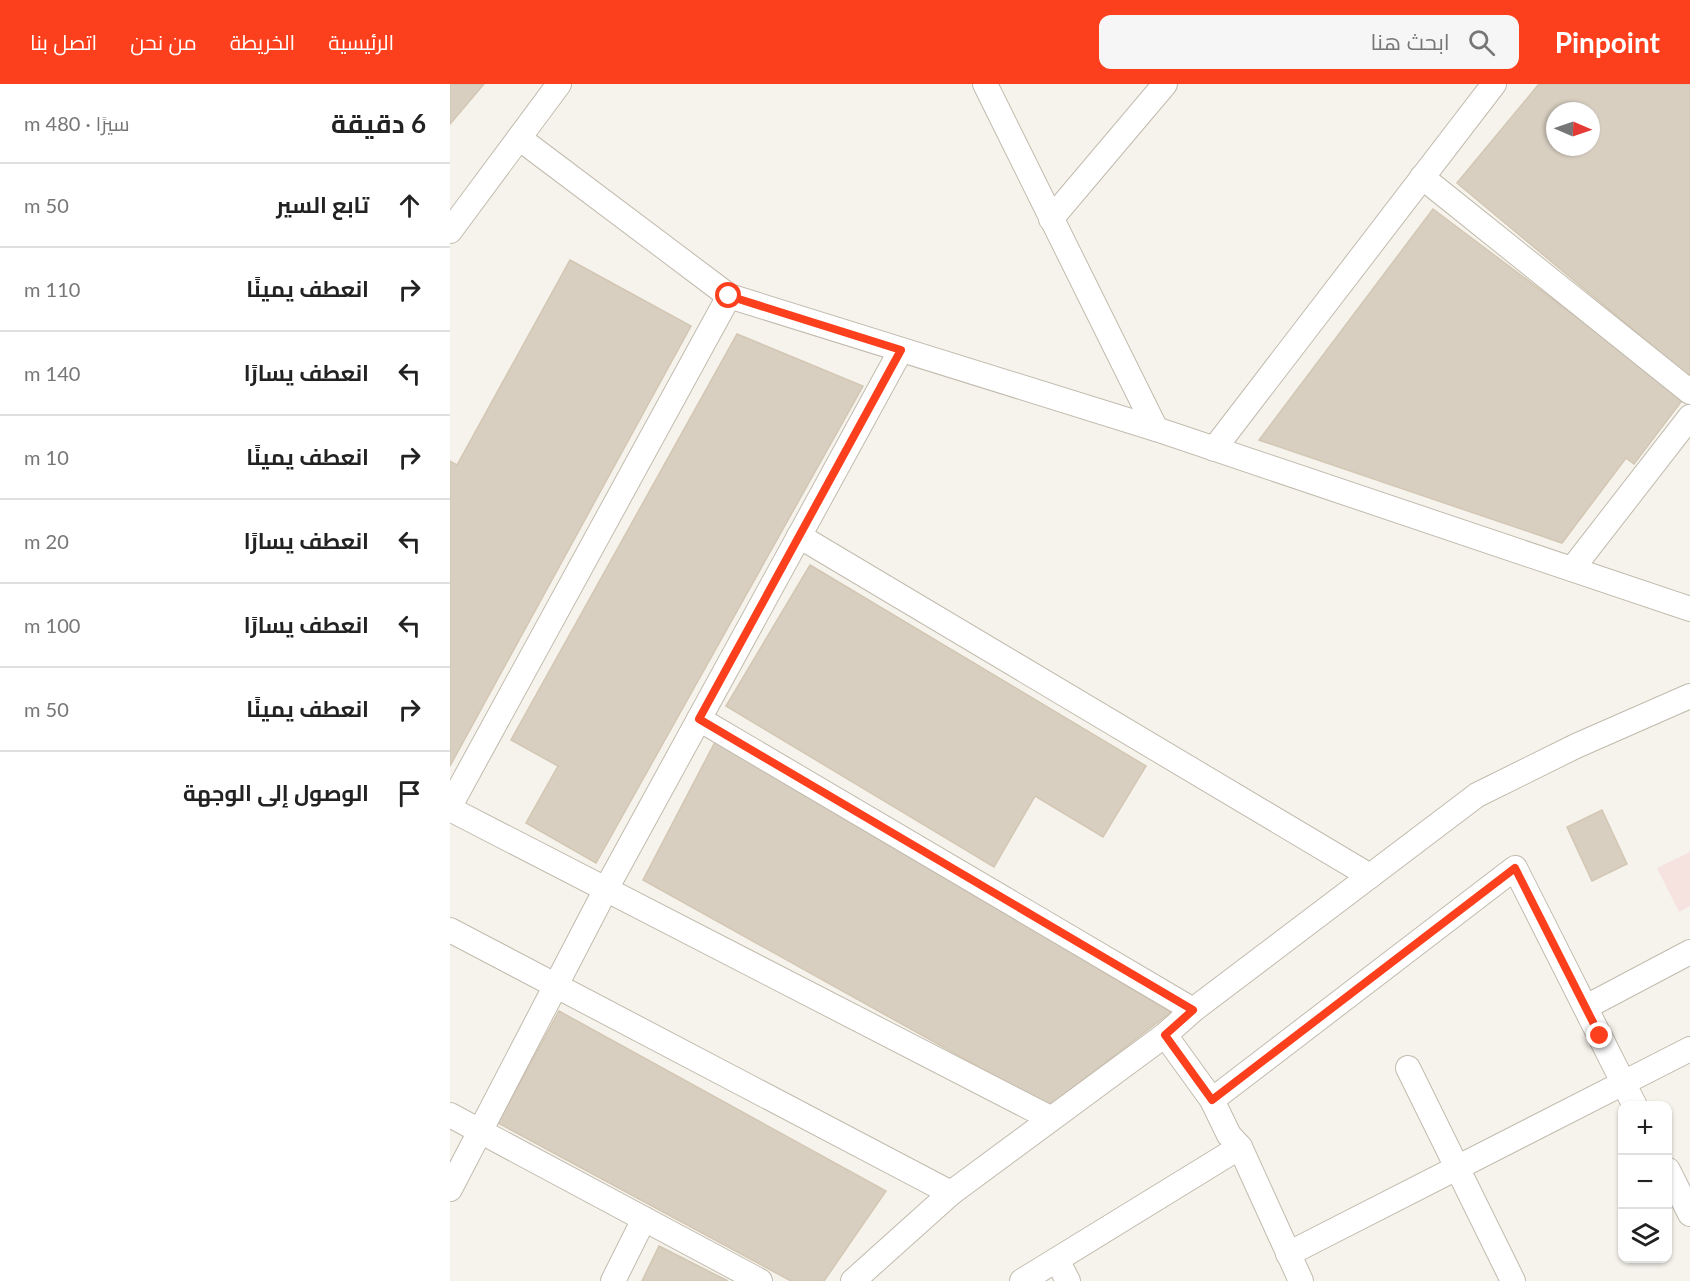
<!DOCTYPE html>
<html lang="ar">
<head>
<meta charset="utf-8">
<style>
	body { margin:0; font-family:Lato,Cairo,sans-serif; background:#f6f6f6; color:#222; direction:rtl }
	.controls { position:absolute; right:18px; bottom:18px; display:grid; overflow:hidden; border-radius:12px; box-shadow:0 2px 4px #0004 }
	.controls button { width:54px; height:54px; display:grid; place-items:center; padding:0; border:0; border-bottom:2px solid #e0e0e0; background:#fff; color:#222; font:30px sans-serif }
	.compass { position:absolute; left:1096px; top:18px; width:54px; height:54px; border-radius:50%; background:#fff; box-shadow:0 2px 4px #0004; rotate:92deg }
	.stop { position:absolute; width:18px; height:18px; margin:-14px; border:4px solid #fc3f1d; border-radius:50%; background:#fff }
	.stop.end { background:#fc3f1d; border-color:#fff; box-shadow:0 2px 6px #0008 }
	.list { margin:0; padding:0; list-style:none }
	h2 { display:flex; justify-content:space-between; align-items:center; height:78px; margin:0; padding:0 24px; font-size:26px }
	h2 small { font-size:20px; font-weight:400; color:#767676 }
	.list li { display:grid; grid-template-columns:39px 1fr auto; gap:18px; align-items:center; box-sizing:border-box; height:84px; padding:0 24px; border-top:2px solid #e0e0e0 }
	.list b { display:block; font-size:22px; white-space:nowrap }
	.list em { font-size:20px; font-style:normal; color:#767676 }
	.icon { flex:none; width:33px; height:33px; fill:none; stroke:currentColor; stroke-width:2; stroke-linecap:round; stroke-linejoin:round }
	.map { position:relative; flex:none; width:1240px; height:1197px; overflow:hidden; direction:ltr }
	header { display:flex; align-items:center; gap:36px; box-sizing:border-box; height:84px; padding:0 30px; background:#fc3f1d; color:#fff }
	header strong { font-size:28px }
	nav { display:flex; gap:33px; margin-inline-start:auto; font-size:21px }
	.search { width:420px; height:54px; background:#f6f6f6; display:flex; align-items:center; gap:15px; box-sizing:border-box; padding:0 21px; border-radius:12px; color:#767676; font-size:22px }
	main { display:flex }
	aside { flex:1; background:#fff }
	.map>svg:first-child { display:block }
	.medical { fill:#f6e3e0 }
	.building { fill:#d8cfc1; stroke:#d3c7b4; stroke-width:1.5; fill-rule:evenodd }
	.lines { fill:none; stroke-linecap:round; stroke-linejoin:round }
	.minor-casing { stroke:#c2bbae; stroke-width:26 }
	.minor { stroke:#fff; stroke-width:24 }
	.route { stroke:#fc3f1d; stroke-width:8 }
</style>
</head>
<body>
<header>
<strong>Pinpoint</strong>
<div class="search"><svg class="icon" aria-label="search" viewBox="0 0 24 24"><circle cx="10" cy="10" r="6"/><path d="M15 15l6 6"/></svg>ابحث هنا</div>
<nav><a>الرئيسية</a><a>الخريطة</a><a>من نحن</a><a>اتصل بنا</a></nav>
</header>
<main>
<div class="map">
<svg width="1240" height="1197" viewBox="0 0 1240 1197">
	<rect width="100%" height="100%" fill="#f6f3ec"/>
	<path class="medical" d="M 1240,768 L 1240,822 L 1229,828 L 1207,784 Z"/>
	<g class="building">
		<path d="M 0,0 L 34,0 L 0,40 Z"/>
		<path d="M 1089,0 L 1240,0 L 1240,293 L 1007,99 ZM 1105,27 L 1141,27 L 1141,63 L 1105,63 Z"/>
		<path d="M 983,125 L 1234,314 L 1184,380 L 1176,374 L 1112,459 L 809,356 Z"/>
		<path d="M 120,176 L 241,242 L 0,682 L 0,377 L 7,381 Z"/>
		<path d="M 287,250 L 413,302 L 146,779 L 76,739 L 108,682 L 61,656 Z"/>
		<path d="M 360,481 L 696,682 L 653,753 L 585,712 L 544,783 L 276,622 Z"/>
		<path d="M 265,658 L 721,928 L 599,1022 L 193,796 Z"/>
		<path d="M 1152,726 L 1177,780 L 1142,797 L 1117,743 Z"/>
		<path d="M 109,927 L 436,1107 L 374,1197 L 341,1197 L 48,1039 Z"/>
		<path d="M 209,1162 L 278,1197 L 192,1197 Z"/>
	</g>
	<g class="lines">
		<defs>
			<g id="minor">
				<path d="M 535,0 L 706,345"/>
				<path d="M 69,54 L 279,212 L 706,345 L 1240,525"/>
				<path d="M 972,93 L 1240,308"/>
				<path d="M 601,135 L 715,0"/>
				<path d="M 0,147 L 109,0"/>
				<path d="M 764,365 L 1044,0"/>
				<path d="M 349,452 L 920,792"/>
				<path d="M 1122,485 L 1240,333"/>
				<path d="M 249,635 L 743,926"/>
				<path d="M 0,722 L 279,212"/>
				<path d="M 0,725 L 600,1034"/>
				<path d="M 0,846 L 501,1109"/>
				<path d="M 1136,923 L 1240,868"/>
				<path d="M 715,951 L 762,1016 L 779,1051 L 790,1063 L 851,1197"/>
				<path d="M 958,984 L 1063,1197"/>
				<path d="M 762,1016 L 1065,784 L 1185,1022"/>
				<path d="M 0,1031 L 310,1197"/>
				<path d="M 1218,1086 L 1240,1130"/>
				<path d="M 0,1105 L 156,805 L 451,266"/>
				<path d="M 838,1170 L 1240,965"/>
				<path d="M 607,1176 L 618,1197"/>
				<path d="M 163,1197 L 194,1135"/>
				<path d="M 403,1197 L 501,1109 L 715,951 L 743,926 L 1027,711 L 1126,662 L 1240,612"/>
				<path d="M 572,1197 L 790,1063"/>
			</g>
		</defs>
		<use href="#minor" class="minor-casing"/>
		<use href="#minor" class="minor"/>
	</g>
	<g class="lines">
		<path class="route" d="M 279,212 L 451,266 L 249,635 L 743,926 L 715,951 L 762,1016 L 1065,784 L 1150,952"/>
	</g>
</svg>
<div class="controls">
<button>+</button>
<button>−</button>
<button><svg class="icon" aria-label="layers" viewBox="0 0 24 24"><path d="M12 4l9 5-9 5-9-5zM3 14l9 5 9-5"/></svg></button>
</div>
<svg class="compass" viewBox="-18 -18 36 36"><path d="M0-13l5 13h-10z" fill="#e53935"/><path d="M0 13l5-13h-10z" fill="#767676"/></svg>
<div class="stop" style="left:279px;top:212px"></div>
<div class="stop end" style="left:1150px;top:952px"></div>
</div>
<aside>
<h2>6 دقيقة<small>سيرًا · 480 m</small></h2>
<ul class="list">
<li><svg class="icon" aria-label="ahead" viewBox="0 0 24 24"><path d="M12 20V5M6 11l6-6 6 6"/></svg><div><b>تابع السير</b></div><em>50 m</em></li>
<li><svg class="icon" aria-label="right" viewBox="0 0 24 24"><path d="M7 20v-9h11M14 6l5 5-5 5"/></svg><div><b>انعطف يمينًا</b></div><em>110 m</em></li>
<li><svg class="icon" aria-label="left" viewBox="0 0 24 24"><path d="M17 20v-9H6M10 6l-5 5 5 5"/></svg><div><b>انعطف يسارًا</b></div><em>140 m</em></li>
<li><svg class="icon" aria-label="right" viewBox="0 0 24 24"><path d="M7 20v-9h11M14 6l5 5-5 5"/></svg><div><b>انعطف يمينًا</b></div><em>10 m</em></li>
<li><svg class="icon" aria-label="left" viewBox="0 0 24 24"><path d="M17 20v-9H6M10 6l-5 5 5 5"/></svg><div><b>انعطف يسارًا</b></div><em>20 m</em></li>
<li><svg class="icon" aria-label="left" viewBox="0 0 24 24"><path d="M17 20v-9H6M10 6l-5 5 5 5"/></svg><div><b>انعطف يسارًا</b></div><em>100 m</em></li>
<li><svg class="icon" aria-label="right" viewBox="0 0 24 24"><path d="M7 20v-9h11M14 6l5 5-5 5"/></svg><div><b>انعطف يمينًا</b></div><em>50 m</em></li>
<li><svg class="icon" aria-label="arrive" viewBox="0 0 24 24"><path d="M6 21V4h12l-3 4 3 4H6"/></svg><div><b>الوصول إلى الوجهة</b></div></li>
</ul>
</aside>
</main>
</body>
</html>
